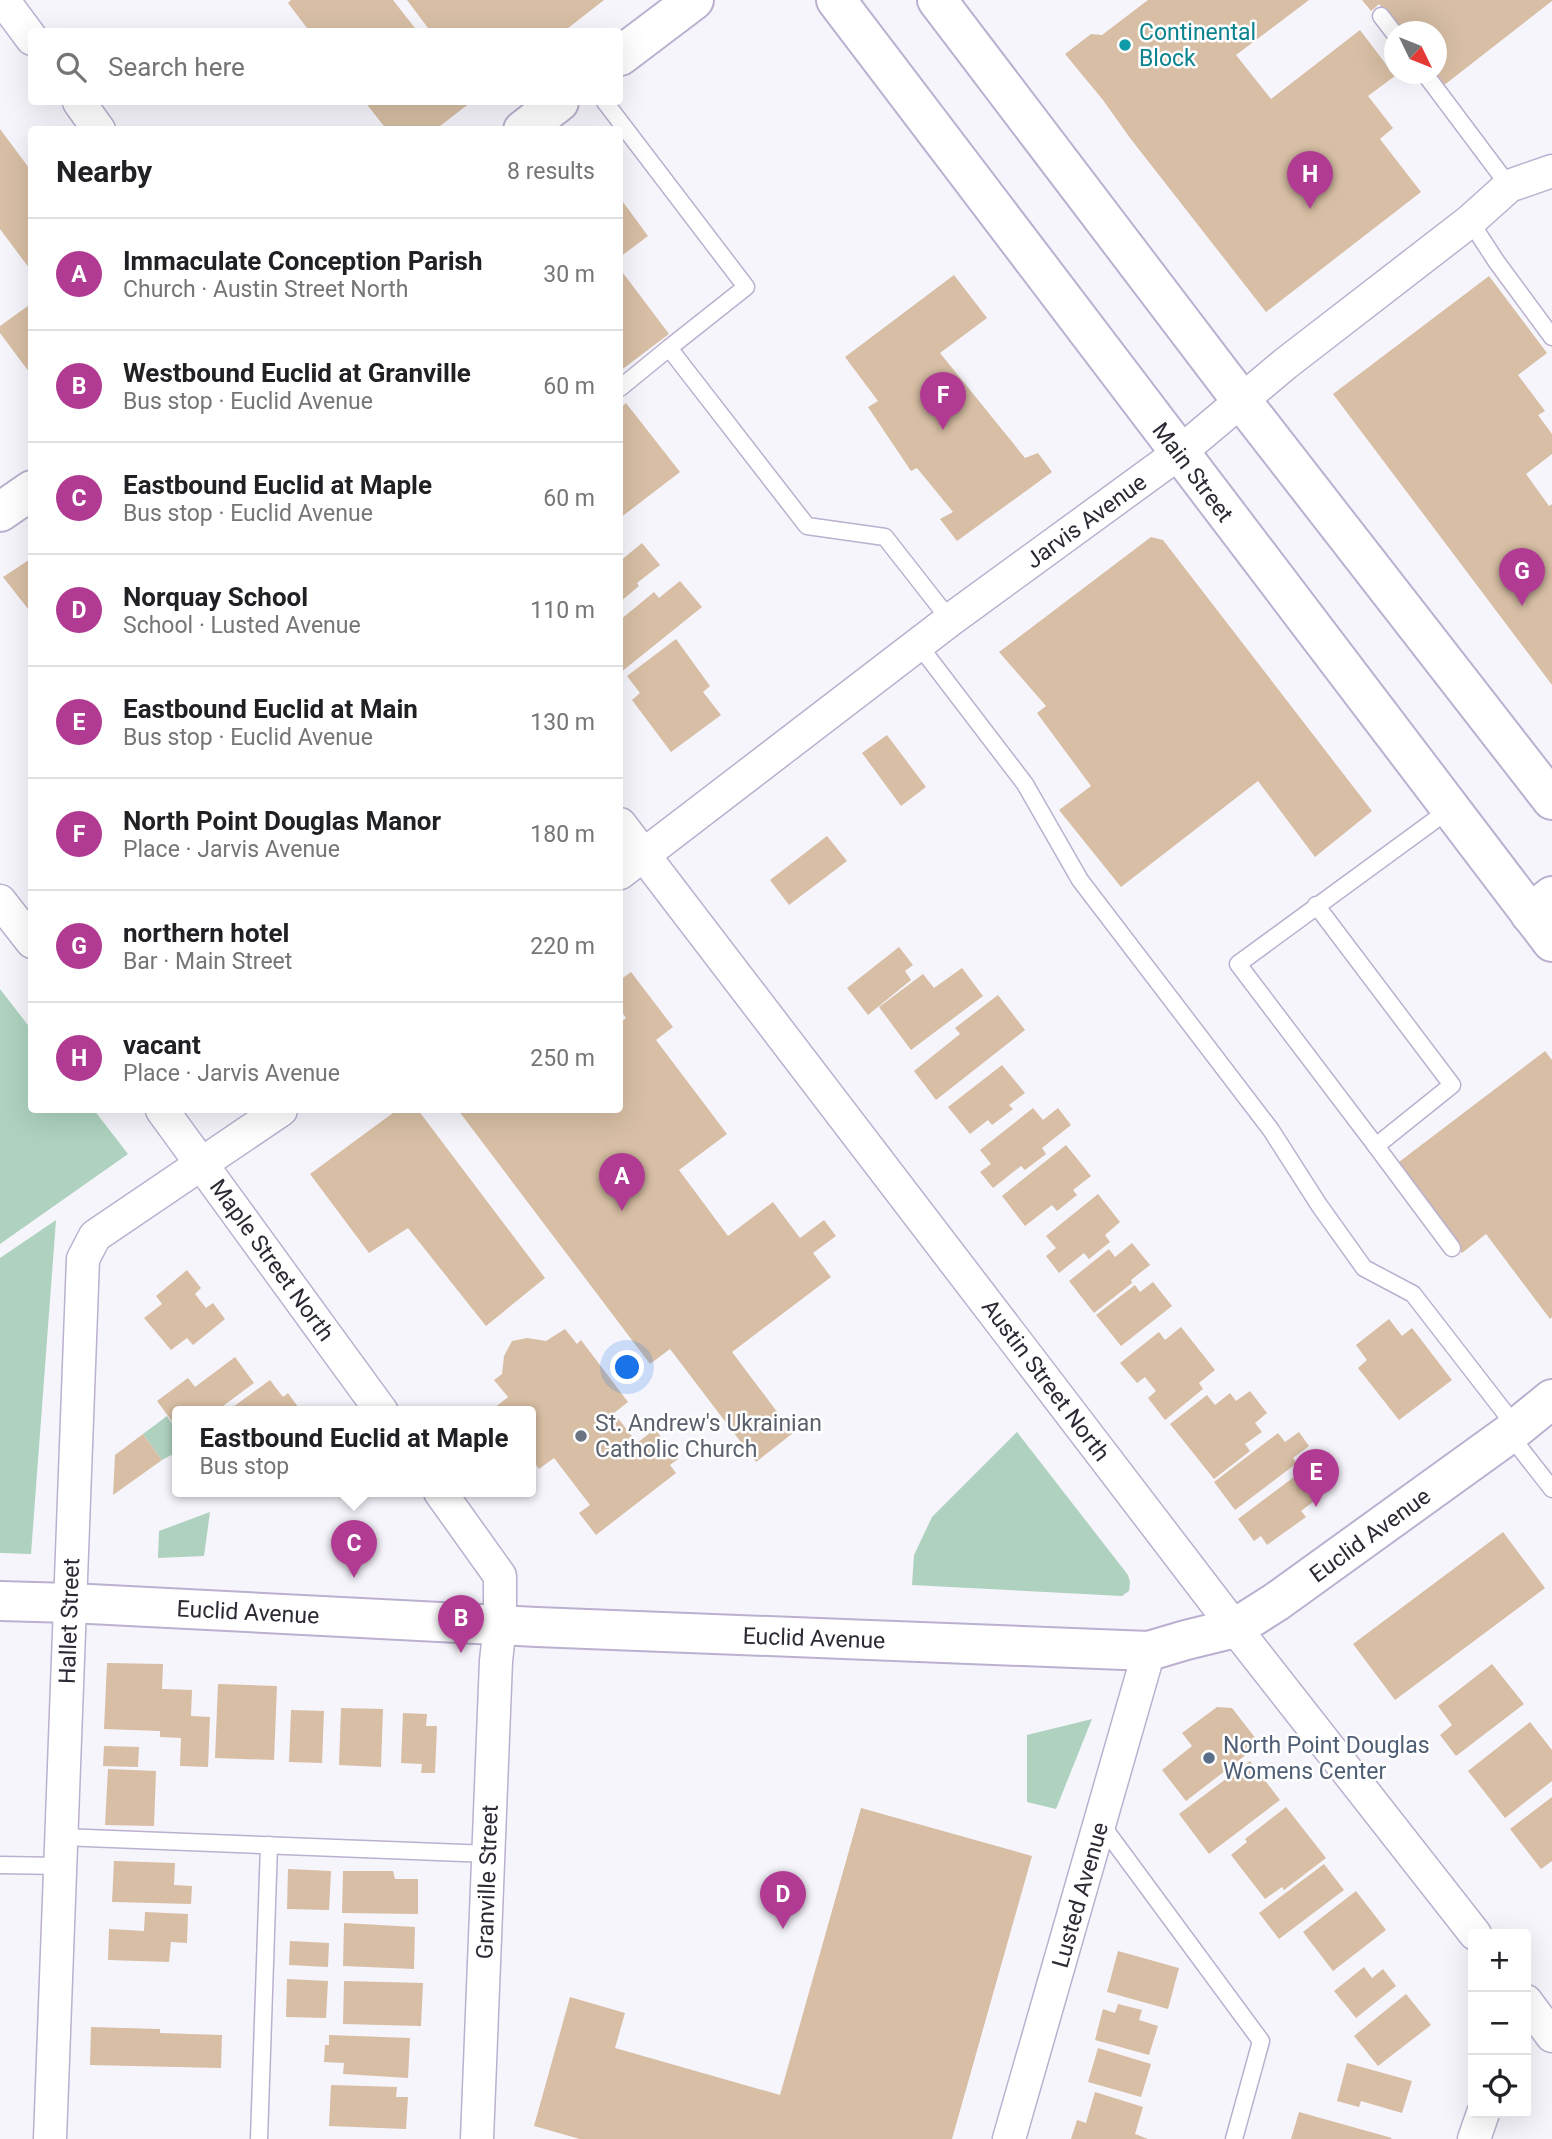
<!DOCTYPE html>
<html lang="en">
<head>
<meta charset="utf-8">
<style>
	body { margin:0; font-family:Roboto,sans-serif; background:#f6f6f6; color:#202124 }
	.controls { position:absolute; right:21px; bottom:21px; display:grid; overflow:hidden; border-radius:7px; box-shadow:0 7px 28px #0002 }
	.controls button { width:63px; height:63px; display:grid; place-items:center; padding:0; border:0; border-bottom:2px solid #e0e0e0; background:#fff; color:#202124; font:35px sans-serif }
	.compass { position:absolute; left:1384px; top:21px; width:63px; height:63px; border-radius:50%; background:#fff; box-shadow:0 7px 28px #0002; rotate:133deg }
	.you { position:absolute; left:628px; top:1368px; width:24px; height:24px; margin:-18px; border:5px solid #fff; border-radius:50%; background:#1a73e8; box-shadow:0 0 0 10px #1a73e833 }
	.badge { display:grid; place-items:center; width:46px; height:46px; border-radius:50%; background:#b13b93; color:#fff; font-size:23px; font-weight:700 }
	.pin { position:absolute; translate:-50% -58px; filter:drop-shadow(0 2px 4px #0008) }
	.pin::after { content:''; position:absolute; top:37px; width:24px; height:21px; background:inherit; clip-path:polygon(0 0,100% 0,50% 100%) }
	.popup { position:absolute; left:172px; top:1406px; width:364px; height:91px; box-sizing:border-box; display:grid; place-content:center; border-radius:7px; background:#fff; filter:drop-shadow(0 2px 5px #0005); font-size:23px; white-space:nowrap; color:#757577 }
	.popup b { font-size:26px; color:#202124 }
	.popup::after { content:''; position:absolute; left:50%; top:100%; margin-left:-14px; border:14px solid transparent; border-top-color:#fff }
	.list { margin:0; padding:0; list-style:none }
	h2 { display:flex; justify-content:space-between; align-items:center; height:91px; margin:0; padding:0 28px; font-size:30px }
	h2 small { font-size:23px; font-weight:400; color:#757577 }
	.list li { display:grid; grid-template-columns:46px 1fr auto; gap:21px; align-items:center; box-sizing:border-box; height:112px; padding:0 28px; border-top:2px solid #e0e0e0 }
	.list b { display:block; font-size:26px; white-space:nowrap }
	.list p { margin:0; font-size:23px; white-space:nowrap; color:#757577 }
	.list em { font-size:23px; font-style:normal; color:#757577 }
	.icon { flex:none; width:38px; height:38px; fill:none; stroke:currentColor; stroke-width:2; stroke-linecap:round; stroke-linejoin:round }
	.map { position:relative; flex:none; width:1552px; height:2139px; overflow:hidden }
	.search { position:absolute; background:#fff; box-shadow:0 7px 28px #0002; left:28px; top:28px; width:595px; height:77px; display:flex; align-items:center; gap:18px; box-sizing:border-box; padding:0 24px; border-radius:7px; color:#757577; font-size:26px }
	.panel { position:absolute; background:#fff; box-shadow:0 7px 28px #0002; left:28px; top:126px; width:595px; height:987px; border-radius:7px }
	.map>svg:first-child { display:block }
	.green { fill:#aed2bf }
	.building { fill:#d7bea4 }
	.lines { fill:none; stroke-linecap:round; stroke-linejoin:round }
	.lane-casing { stroke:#bbb0cf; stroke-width:19 }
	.street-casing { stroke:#bbb0cf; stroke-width:35 }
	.secondary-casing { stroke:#bbb0cf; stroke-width:42 }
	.primary-casing { stroke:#bbb0cf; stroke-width:42 }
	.lane { stroke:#fff; stroke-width:16 }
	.street { stroke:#fff; stroke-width:32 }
	.secondary { stroke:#fff; stroke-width:38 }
	.primary { stroke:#fff; stroke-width:38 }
	.culture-dot { fill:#0f9aa8; stroke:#fff; stroke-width:2.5 }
	.worship-dot { fill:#6b7280; stroke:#fff; stroke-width:2.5 }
	.service-dot { fill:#5c6f8a; stroke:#fff; stroke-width:2.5 }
	.labels { text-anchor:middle; stroke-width:5; stroke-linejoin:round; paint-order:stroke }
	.culture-label { font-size:23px; fill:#0d838f; stroke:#fff; text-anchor:start }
	.street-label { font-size:23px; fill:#2e2935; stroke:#fff }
	.worship-label { font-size:23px; fill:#5b616d; stroke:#fff; text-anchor:start }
	.service-label { font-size:23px; fill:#4e5e75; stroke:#fff; text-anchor:start }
</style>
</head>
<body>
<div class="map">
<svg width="1552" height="2139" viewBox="0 0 1552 2139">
	<rect width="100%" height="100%" fill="#f7f5fc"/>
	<g class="green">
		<path d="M 0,989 L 31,1029 L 32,1110 L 94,1110 L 128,1154 L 0,1244 Z"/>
		<path d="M 56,1220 L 31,1554 L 0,1553 L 0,1258 Z"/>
		<path d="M 167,1416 L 177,1431 L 177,1452 L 162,1460 L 143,1434 Z"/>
		<path d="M 1017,1432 L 1128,1575 L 1130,1582 L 1129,1591 L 1122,1596 L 912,1585 L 914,1555 L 932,1517 Z"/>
		<path d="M 210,1512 L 204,1556 L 158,1558 L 159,1531 Z"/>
		<path d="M 1092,1719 L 1056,1809 L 1027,1802 L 1027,1735 Z"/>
	</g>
	<g class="building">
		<path d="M 291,0 L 393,0 L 418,32 L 310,32 L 288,3 Z"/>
		<path d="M 407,0 L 604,0 L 563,32 L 431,32 Z"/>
		<path d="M 1148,0 L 1309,0 L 1236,55 L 1271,99 L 1360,30 L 1395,76 L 1368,96 L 1393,128 L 1380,139 L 1421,192 L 1266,312 L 1130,138 L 1103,100 L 1065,54 L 1091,34 L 1102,35 Z"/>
		<path d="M 1362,0 L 1552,0 L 1552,1 L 1443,86 L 1433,74 L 1437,74 L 1437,32 L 1401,32 L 1379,4 L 1371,11 Z"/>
		<path d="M 365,102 L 471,102 L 435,130 L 387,130 Z"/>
		<path d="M 0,129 L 32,172 L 32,272 L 0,229 Z"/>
		<path d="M 620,198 L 648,236 L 620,257 Z"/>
		<path d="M 620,269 L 669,334 L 620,371 Z"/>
		<path d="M 954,275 L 987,318 L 940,353 L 1025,458 L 1038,453 L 1052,472 L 957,541 L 940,519 L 953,512 L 917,468 L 911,471 L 868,407 L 878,401 L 845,357 Z"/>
		<path d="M 1489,276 L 1547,353 L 1518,375 L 1545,411 L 1538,415 L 1552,434 L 1552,454 L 1526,474 L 1549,506 L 1552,504 L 1552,685 L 1333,394 Z"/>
		<path d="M 32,303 L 32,376 L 0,333 L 0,326 Z"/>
		<path d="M 626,403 L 680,472 L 620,518 L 620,408 Z"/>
		<path d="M 1151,537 L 1163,540 L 1372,811 L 1315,857 L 1258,781 L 1121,887 L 1059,810 L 1091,786 L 1037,713 L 1046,706 L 999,652 Z"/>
		<path d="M 642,543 L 660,565 L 637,583 L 639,586 L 620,602 L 620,561 Z"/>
		<path d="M 32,558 L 32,614 L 3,577 Z"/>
		<path d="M 680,581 L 702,607 L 620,673 L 620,620 L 654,592 L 659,598 Z"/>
		<path d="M 676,639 L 710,686 L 703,692 L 721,715 L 671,752 L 632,700 L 640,693 L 627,676 Z"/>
		<path d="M 887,735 L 926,787 L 901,806 L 862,753 Z"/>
		<path d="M 827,836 L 847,861 L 789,905 L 770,880 Z"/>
		<path d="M 899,947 L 913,965 L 905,971 L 911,980 L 868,1015 L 847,988 Z"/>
		<path d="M 962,968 L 983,996 L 911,1050 L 879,1007 L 923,974 L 934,988 Z"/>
		<path d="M 631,972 L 673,1027 L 656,1040 L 727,1134 L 679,1170 L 728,1236 L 773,1202 L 800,1238 L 824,1220 L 836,1236 L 813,1253 L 831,1277 L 732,1352 L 793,1433 L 756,1462 L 670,1349 L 650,1364 L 458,1110 L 620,1110 L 620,1023 L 626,1018 L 620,1009 L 620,980 Z"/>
		<path d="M 998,995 L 1025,1030 L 936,1100 L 914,1071 L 960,1034 L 955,1028 Z"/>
		<path d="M 1545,1051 L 1552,1060 L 1552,1317 L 1550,1319 L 1486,1234 L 1462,1253 L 1395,1165 Z"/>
		<path d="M 1002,1065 L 1025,1093 L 1009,1105 L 1013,1109 L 992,1125 L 988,1120 L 970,1134 L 948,1107 Z"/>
		<path d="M 1033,1108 L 1043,1120 L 1058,1108 L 1071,1125 L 1042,1148 L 1046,1154 L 1025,1170 L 1021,1166 L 993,1188 L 980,1172 L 991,1164 L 980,1150 Z"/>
		<path d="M 397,1110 L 418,1110 L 545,1278 L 486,1326 L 408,1228 L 369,1253 L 310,1174 Z"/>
		<path d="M 1066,1145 L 1091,1176 L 1073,1190 L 1077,1195 L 1057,1211 L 1052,1205 L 1025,1226 L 1002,1196 Z"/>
		<path d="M 1098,1194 L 1120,1222 L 1105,1235 L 1110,1242 L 1089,1259 L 1084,1253 L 1059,1273 L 1046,1256 L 1056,1248 L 1046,1236 Z"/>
		<path d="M 1132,1243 L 1150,1265 L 1131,1280 L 1132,1283 L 1094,1313 L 1069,1281 L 1109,1249 L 1115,1257 Z"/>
		<path d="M 187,1270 L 201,1288 L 195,1294 L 206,1308 L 213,1303 L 225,1319 L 193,1345 L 187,1338 L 171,1350 L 144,1318 L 162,1304 L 156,1296 Z"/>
		<path d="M 1153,1282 L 1172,1306 L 1121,1346 L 1096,1315 L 1135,1285 L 1140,1292 Z"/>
		<path d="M 1389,1319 L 1402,1336 L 1412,1328 L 1452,1380 L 1399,1420 L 1358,1368 L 1367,1360 L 1356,1345 Z"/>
		<path d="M 1181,1327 L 1215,1370 L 1199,1383 L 1203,1389 L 1165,1420 L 1148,1398 L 1156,1391 L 1152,1386 L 1145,1377 L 1137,1383 L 1120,1363 L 1159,1332 L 1165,1340 Z"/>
		<path d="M 565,1329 L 577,1344 L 581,1340 L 628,1402 L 614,1413 L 637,1443 L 655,1429 L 678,1459 L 670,1465 L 676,1473 L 596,1535 L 579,1513 L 590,1505 L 554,1458 L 539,1469 L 531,1458 L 531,1412 L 496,1412 L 493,1409 L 508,1397 L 494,1380 L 502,1374 L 504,1356 L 512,1341 L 527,1338 L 546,1341 Z"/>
		<path d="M 235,1357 L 254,1383 L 215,1412 L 177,1412 L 177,1428 L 157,1401 L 188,1378 L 195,1387 Z"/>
		<path d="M 270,1380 L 283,1397 L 288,1393 L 298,1407 L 292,1412 L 226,1412 Z"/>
		<path d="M 1250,1391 L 1267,1413 L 1255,1423 L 1262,1432 L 1245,1444 L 1250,1451 L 1214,1479 L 1170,1424 L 1207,1395 L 1215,1405 L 1230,1393 L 1236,1401 Z"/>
		<path d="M 1299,1432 L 1309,1446 L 1293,1458 L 1297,1463 L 1235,1510 L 1214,1482 L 1278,1433 L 1285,1442 Z"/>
		<path d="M 143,1434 L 162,1460 L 113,1495 L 115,1455 Z"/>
		<path d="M 1298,1474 L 1317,1499 L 1301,1511 L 1306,1517 L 1267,1545 L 1261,1536 L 1254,1541 L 1238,1519 Z"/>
		<path d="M 1503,1532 L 1545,1588 L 1395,1700 L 1353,1644 Z"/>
		<path d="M 107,1663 L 163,1664 L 162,1689 L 192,1690 L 191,1716 L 210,1717 L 208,1767 L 180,1766 L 181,1738 L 160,1737 L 160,1731 L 104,1729 Z"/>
		<path d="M 1492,1664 L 1524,1704 L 1456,1756 L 1440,1735 L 1452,1725 L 1438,1706 Z"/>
		<path d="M 218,1684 L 277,1686 L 274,1760 L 215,1758 Z"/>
		<path d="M 1217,1707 L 1232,1708 L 1260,1744 L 1186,1801 L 1162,1770 L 1192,1746 L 1182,1733 Z"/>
		<path d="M 341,1708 L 383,1709 L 381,1767 L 339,1765 Z"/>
		<path d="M 291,1710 L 324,1711 L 322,1763 L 289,1762 Z"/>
		<path d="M 403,1713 L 427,1714 L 426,1726 L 437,1726 L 435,1773 L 421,1773 L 422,1764 L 401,1763 Z"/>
		<path d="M 1530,1722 L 1552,1750 L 1552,1781 L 1505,1818 L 1468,1771 Z"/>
		<path d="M 104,1746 L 139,1747 L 138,1767 L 103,1766 Z"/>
		<path d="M 1250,1761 L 1280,1800 L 1209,1854 L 1179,1814 Z"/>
		<path d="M 108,1769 L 156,1771 L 154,1826 L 105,1825 Z"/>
		<path d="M 1552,1797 L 1552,1861 L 1541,1869 L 1510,1829 Z"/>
		<path d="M 1286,1807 L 1326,1858 L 1284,1890 L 1282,1887 L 1265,1899 L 1231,1855 L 1247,1842 L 1245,1839 Z"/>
		<path d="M 861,1808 L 1032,1856 L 952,2139 L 580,2139 L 534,2126 L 570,1997 L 625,2013 L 615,2048 L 780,2095 Z"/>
		<path d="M 114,1861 L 175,1863 L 174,1885 L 192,1886 L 191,1904 L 112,1902 Z"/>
		<path d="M 1324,1864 L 1344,1890 L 1279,1939 L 1259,1913 Z"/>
		<path d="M 288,1869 L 331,1871 L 329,1910 L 287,1909 Z"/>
		<path d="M 343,1871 L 393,1871 L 395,1879 L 418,1879 L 418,1914 L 342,1913 Z"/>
		<path d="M 1356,1891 L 1386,1930 L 1333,1971 L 1303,1932 Z"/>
		<path d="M 145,1912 L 188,1914 L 187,1943 L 171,1942 L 169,1962 L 108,1960 L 109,1929 L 144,1931 Z"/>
		<path d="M 344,1923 L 415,1927 L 414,1969 L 343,1966 Z"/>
		<path d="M 290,1941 L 329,1943 L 328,1967 L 289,1965 Z"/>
		<path d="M 1118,1951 L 1179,1968 L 1168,2009 L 1107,1992 Z"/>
		<path d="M 1364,1967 L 1372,1978 L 1383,1969 L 1396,1986 L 1356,2018 L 1334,1991 Z"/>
		<path d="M 287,1979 L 328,1981 L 326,2018 L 286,2017 Z"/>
		<path d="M 344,1981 L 423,1983 L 421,2026 L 343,2024 Z"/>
		<path d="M 1406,1994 L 1431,2025 L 1378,2066 L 1354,2036 Z"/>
		<path d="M 1118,2004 L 1142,2010 L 1139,2020 L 1158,2026 L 1149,2055 L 1095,2040 L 1103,2009 L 1115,2013 Z"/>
		<path d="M 91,2027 L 160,2029 L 160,2033 L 222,2035 L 221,2068 L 90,2065 Z"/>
		<path d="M 329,2035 L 410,2038 L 408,2078 L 343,2074 L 344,2063 L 324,2062 L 325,2045 L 329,2045 Z"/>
		<path d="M 1098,2048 L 1151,2064 L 1141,2097 L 1088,2082 Z"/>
		<path d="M 1347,2063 L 1412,2081 L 1402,2113 L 1361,2101 L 1359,2107 L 1337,2101 Z"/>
		<path d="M 331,2085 L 397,2087 L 396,2097 L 408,2097 L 406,2129 L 329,2126 Z"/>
		<path d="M 1095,2092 L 1143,2107 L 1135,2134 L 1148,2139 L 1071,2139 L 1077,2120 L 1086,2123 Z"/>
		<path d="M 1299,2112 L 1392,2138 L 1391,2139 L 1291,2139 Z"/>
	</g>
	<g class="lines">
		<defs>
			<g id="lane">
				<path d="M 1381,16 L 1394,33"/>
				<path d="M 1425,74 L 1509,186"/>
				<path d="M 605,102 L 746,287 L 669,348 L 807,526 L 885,537 L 950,620"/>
				<path d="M 1470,221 L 1496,261 L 1552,337"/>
				<path d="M 620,388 L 669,348"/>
				<path d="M 918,644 L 1025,784 L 1080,880 L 1271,1130 L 1319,1205 L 1364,1268 L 1413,1294 L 1516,1427"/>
				<path d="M 1316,905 L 1452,1085 L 1376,1146 L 1238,964 L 1450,809"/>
				<path d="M 1376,1146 L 1452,1248"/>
				<path d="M 1509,1434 L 1552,1489"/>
				<path d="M 1101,1824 L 1261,2041 L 1234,2139"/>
				<path d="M 62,1837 L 489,1854"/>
				<path d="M 0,1865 L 61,1866"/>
				<path d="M 259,2139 L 269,1845"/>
			</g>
			<g id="street">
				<path d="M 3,0 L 32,39"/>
				<path d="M 79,102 L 99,130"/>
				<path d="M 620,824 L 1235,1628 L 1475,1934"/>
				<path d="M 620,873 L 950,620 L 1179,453 L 1285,364 L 1470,221 L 1509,186 L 1552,171"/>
				<path d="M 0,901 L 32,942"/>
				<path d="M 162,1110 L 382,1412"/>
				<path d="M 440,1492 L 500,1576 L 500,1625 L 496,1661 L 477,2139"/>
				<path d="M 1526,2001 L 1552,2036"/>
				<path d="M 50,2139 L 83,1259 L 95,1236 L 281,1110"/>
				<path d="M 1009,2139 L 1149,1651"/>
				<path d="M 1474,2139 L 1483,2113"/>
			</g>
			<g id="secondary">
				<path d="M 620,56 L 694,0"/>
				<path d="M 523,130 L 559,102"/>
				<path d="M 0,512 L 32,490"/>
				<path d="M 1530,914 L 1552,896"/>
				<path d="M 0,1601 L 70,1603 L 537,1627 L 1149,1651 L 1186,1640 L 1235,1628 L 1276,1602 L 1509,1434 L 1552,1399"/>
			</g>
			<g id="primary">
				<path d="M 836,0 L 1552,942"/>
				<path d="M 937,0 L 1241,400 L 1552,800"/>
			</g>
		</defs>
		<use href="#lane" class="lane-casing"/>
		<use href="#street" class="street-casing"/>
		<use href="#secondary" class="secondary-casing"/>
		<use href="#primary" class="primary-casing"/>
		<use href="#lane" class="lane"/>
		<use href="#street" class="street"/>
		<use href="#secondary" class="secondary"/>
		<use href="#primary" class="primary"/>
	</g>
	<circle class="culture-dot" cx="1125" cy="45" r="7"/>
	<circle class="worship-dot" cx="581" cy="1436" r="7"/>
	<circle class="service-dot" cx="1209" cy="1758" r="7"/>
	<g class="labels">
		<g class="culture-label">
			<text x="1139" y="40">Continental<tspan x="1139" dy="26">Block</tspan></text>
		</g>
		<g class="street-label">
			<text transform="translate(1193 472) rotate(53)" y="8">Main Street</text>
			<text transform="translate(1086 521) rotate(-36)" y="8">Jarvis Avenue</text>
			<text transform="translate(272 1260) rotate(54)" y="8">Maple Street North</text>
			<text transform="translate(1046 1380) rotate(53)" y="8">Austin Street North</text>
			<text transform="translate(1370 1535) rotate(-36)" y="8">Euclid Avenue</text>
			<text transform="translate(248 1612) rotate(3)" y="8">Euclid Avenue</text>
			<text transform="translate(69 1621) rotate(-88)" y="8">Hallet Street</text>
			<text transform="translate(814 1638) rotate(2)" y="8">Euclid Avenue</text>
			<text transform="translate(487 1882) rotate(-88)" y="8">Granville Street</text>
			<text transform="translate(1080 1895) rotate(-74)" y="8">Lusted Avenue</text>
		</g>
		<g class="worship-label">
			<text x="595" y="1431">St. Andrew's Ukrainian<tspan x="595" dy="26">Catholic Church</tspan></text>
		</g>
		<g class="service-label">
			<text x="1223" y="1753">North Point Douglas<tspan x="1223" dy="26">Womens Center</tspan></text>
		</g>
	</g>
</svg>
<div class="controls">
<button>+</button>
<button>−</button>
<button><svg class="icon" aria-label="locate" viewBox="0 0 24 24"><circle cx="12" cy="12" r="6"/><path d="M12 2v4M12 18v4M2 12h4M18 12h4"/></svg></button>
</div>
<svg class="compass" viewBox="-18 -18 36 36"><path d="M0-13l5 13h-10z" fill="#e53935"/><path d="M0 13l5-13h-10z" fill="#757577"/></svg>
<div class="you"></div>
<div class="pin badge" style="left:622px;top:1211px">A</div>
<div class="pin badge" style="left:461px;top:1653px">B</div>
<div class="pin badge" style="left:354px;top:1578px">C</div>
<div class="popup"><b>Eastbound Euclid at Maple</b>Bus stop</div>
<div class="pin badge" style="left:783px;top:1929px">D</div>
<div class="pin badge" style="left:1316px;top:1507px">E</div>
<div class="pin badge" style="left:943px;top:430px">F</div>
<div class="pin badge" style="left:1522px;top:606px">G</div>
<div class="pin badge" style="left:1310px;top:209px">H</div>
<div class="search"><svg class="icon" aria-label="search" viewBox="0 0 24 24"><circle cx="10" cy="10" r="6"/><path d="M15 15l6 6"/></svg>Search here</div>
<section class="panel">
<h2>Nearby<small>8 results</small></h2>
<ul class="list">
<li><span class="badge">A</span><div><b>Immaculate Conception Parish</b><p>Church · Austin Street North</p></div><em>30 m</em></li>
<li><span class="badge">B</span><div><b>Westbound Euclid at Granville</b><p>Bus stop · Euclid Avenue</p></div><em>60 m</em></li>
<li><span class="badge">C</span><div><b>Eastbound Euclid at Maple</b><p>Bus stop · Euclid Avenue</p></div><em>60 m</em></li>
<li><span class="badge">D</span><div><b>Norquay School</b><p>School · Lusted Avenue</p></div><em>110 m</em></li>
<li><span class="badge">E</span><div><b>Eastbound Euclid at Main</b><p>Bus stop · Euclid Avenue</p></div><em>130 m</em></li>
<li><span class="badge">F</span><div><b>North Point Douglas Manor</b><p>Place · Jarvis Avenue</p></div><em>180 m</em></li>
<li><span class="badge">G</span><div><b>northern hotel</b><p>Bar · Main Street</p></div><em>220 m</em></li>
<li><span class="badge">H</span><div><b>vacant</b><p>Place · Jarvis Avenue</p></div><em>250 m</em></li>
</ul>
</section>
</div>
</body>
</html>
